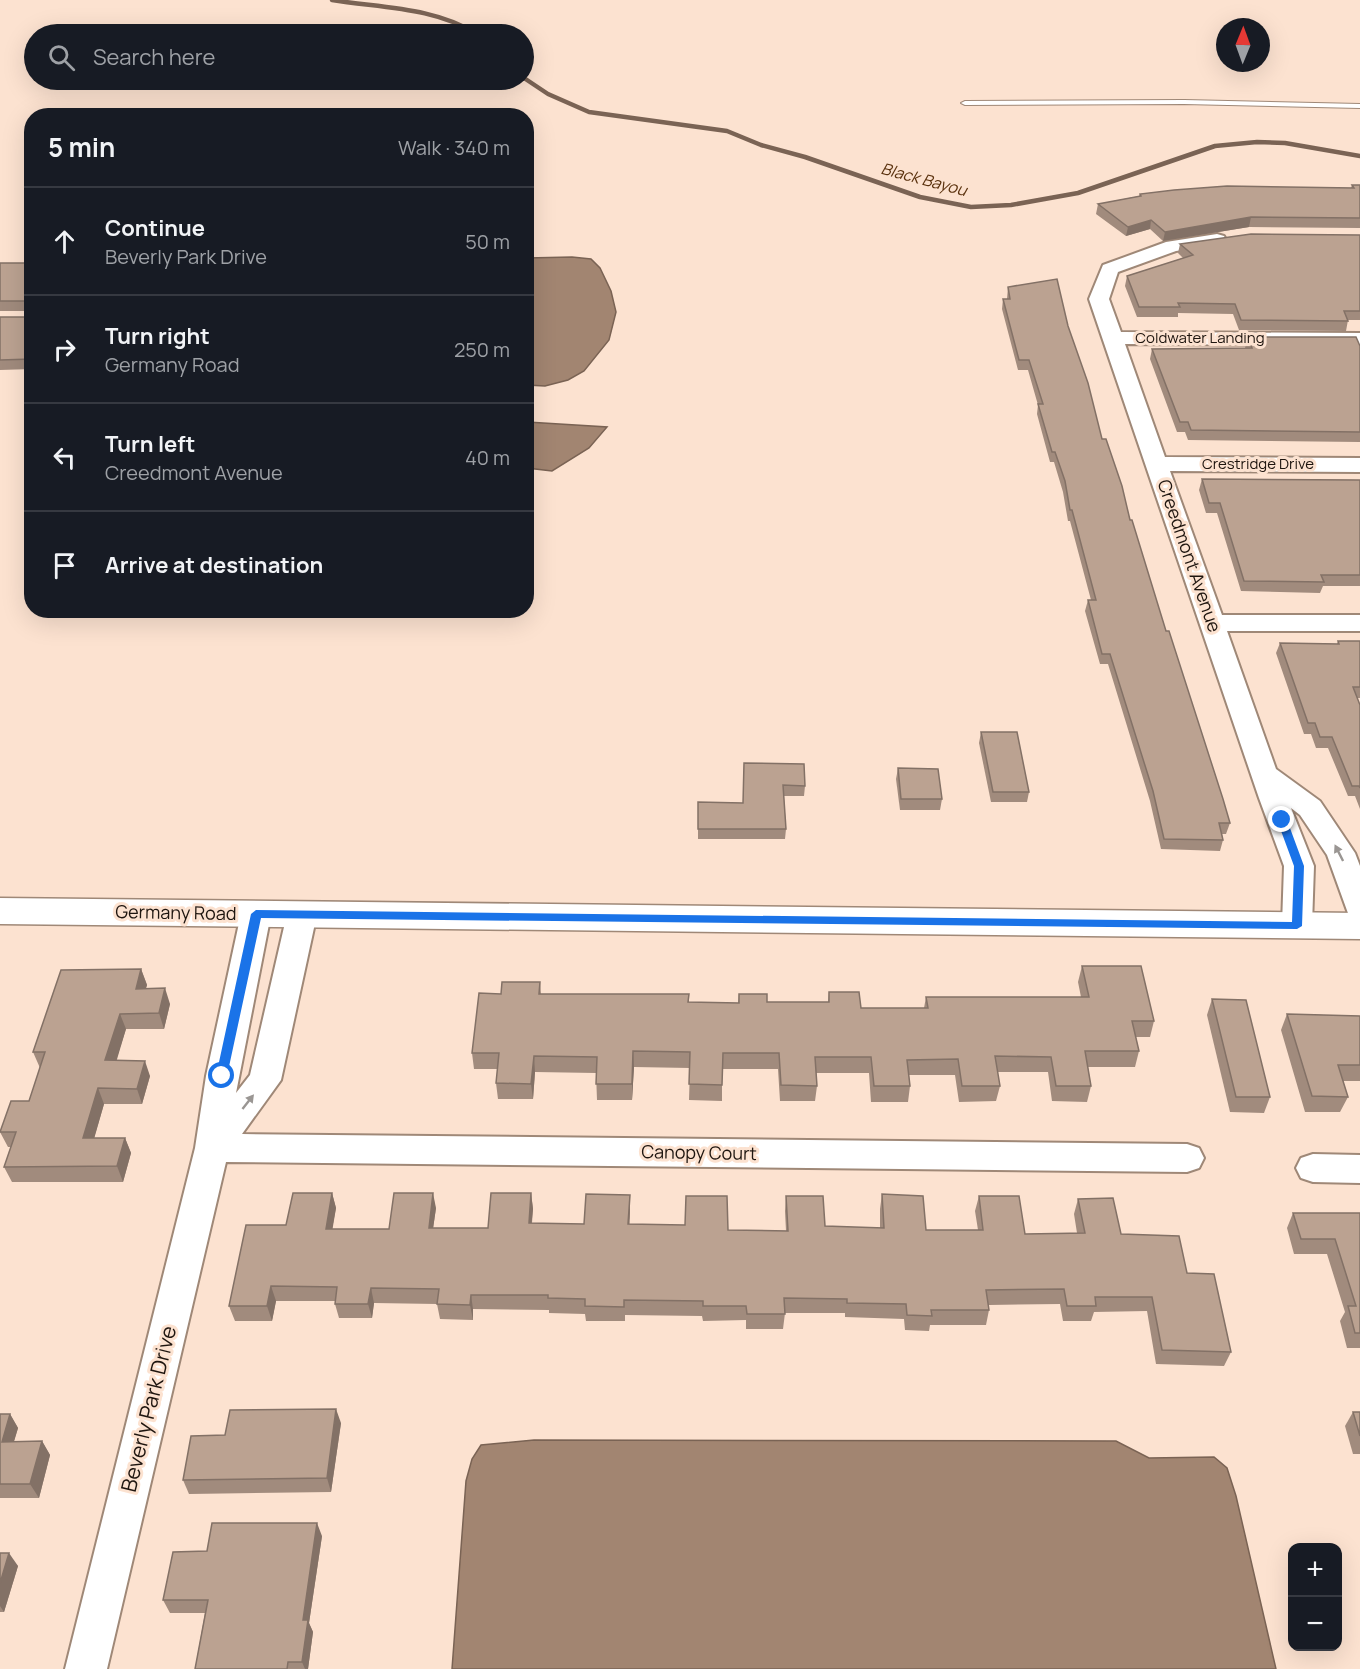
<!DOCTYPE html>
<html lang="en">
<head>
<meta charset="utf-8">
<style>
	body { margin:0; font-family:Manrope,sans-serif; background:#20242c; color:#f1f3f6 }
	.controls { position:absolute; right:18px; bottom:18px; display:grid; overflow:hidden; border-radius:12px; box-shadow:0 6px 24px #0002 }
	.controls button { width:54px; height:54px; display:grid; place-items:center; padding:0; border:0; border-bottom:2px solid #363941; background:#171b24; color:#f1f3f6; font:30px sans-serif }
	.compass { position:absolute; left:1216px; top:18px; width:54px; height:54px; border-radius:50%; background:#171b24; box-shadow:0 6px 24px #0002; rotate:1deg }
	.stop { position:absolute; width:18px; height:18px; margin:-14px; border:4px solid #1a73e8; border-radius:50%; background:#fff }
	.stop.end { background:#1a73e8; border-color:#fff; box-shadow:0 2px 6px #0008 }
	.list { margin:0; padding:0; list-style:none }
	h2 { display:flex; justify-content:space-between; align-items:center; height:78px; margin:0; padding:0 24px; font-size:26px }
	h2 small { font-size:20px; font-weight:400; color:#9ea1a6 }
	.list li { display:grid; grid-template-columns:39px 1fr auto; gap:18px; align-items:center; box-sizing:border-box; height:108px; padding:0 24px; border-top:2px solid #363941 }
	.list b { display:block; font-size:22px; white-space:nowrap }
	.list p { margin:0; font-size:20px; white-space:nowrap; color:#9ea1a6 }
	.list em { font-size:20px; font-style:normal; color:#9ea1a6 }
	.icon { flex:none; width:33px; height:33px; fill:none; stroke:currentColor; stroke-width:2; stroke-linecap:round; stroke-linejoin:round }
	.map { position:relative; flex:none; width:1360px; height:1669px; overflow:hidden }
	.search { position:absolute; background:#171b24; box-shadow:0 6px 24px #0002; left:24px; top:24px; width:510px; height:66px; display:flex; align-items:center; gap:15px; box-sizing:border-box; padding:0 21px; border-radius:33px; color:#9ea1a6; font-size:22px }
	.panel { position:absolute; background:#171b24; box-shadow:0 6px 24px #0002; left:24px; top:108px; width:510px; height:510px; border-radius:24px }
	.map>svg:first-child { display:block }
	.water { fill:#a28571; stroke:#7a6354; stroke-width:1.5 }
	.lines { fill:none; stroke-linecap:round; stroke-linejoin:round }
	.stream { stroke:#7a6354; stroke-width:4.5 }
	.service-casing { stroke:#9f8877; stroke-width:2 }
	.minor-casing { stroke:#9f8877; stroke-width:4 }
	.secondary-casing { stroke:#9f8877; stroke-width:3 }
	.service { fill:#fff; fill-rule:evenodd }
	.minor { fill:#fff; fill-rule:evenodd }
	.secondary { fill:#fff; fill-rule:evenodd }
	.wall { fill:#a18b7d }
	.shaded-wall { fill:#837166 }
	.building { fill:#bba291; stroke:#837166; stroke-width:1.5 }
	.oneway { fill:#9a9693 }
	.route { fill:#1a73e8 }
	.labels { text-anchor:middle; stroke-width:6; stroke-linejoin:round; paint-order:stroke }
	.far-street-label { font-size:15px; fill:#1e150f; stroke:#fce2d0 }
	.far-water-label { font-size:16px; font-style:italic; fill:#5b320e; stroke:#fce2d0 }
	.street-label { font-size:18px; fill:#1e150f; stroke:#fce2d0 }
	.near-street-label { font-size:21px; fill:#1e150f; stroke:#fce2d0 }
</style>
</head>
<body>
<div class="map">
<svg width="1360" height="1669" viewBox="0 0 1360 1669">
	<rect width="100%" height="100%" fill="#fce2d0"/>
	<g class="water">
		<path d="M 572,257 L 591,259 L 600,268 L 611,291 L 616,312 L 609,340 L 584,371 L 568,380 L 545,386 L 527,385 L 527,258 Z"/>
		<path d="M 527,422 L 607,427 L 589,448 L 552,471 L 527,468 Z"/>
		<path d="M 534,1440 L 1116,1441 L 1149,1458 L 1214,1457 L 1227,1468 L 1236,1496 L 1276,1669 L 452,1669 L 466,1481 L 472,1459 L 481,1445 Z"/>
	</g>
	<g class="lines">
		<g class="stream">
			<path d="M 332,0 C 381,8 434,7 477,34"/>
			<path d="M 524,78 L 548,94 L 589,112 L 727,131 L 761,145 L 805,157 L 920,197 L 971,207 L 1011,205 L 1078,193 L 1215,146 L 1257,142 L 1285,143 L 1360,156"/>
		</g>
		<defs>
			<path id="service" d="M 1184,100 L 1360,104 L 1360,108 L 1184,104 L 965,105 L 961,103 L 965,101 Z"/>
			<g id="minor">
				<path d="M 1217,234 L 1224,236 L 1226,240 L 1224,244 L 1176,251 L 1118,272 L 1109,299 L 1121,332 L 1360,333 L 1360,345 L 1125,344 L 1165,457 L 1360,458 L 1360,472 L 1170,471 L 1222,615 L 1360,615 L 1360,631 L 1227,631 L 1276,769 L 1320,801 L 1355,853 L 1360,866 L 1360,919 L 1349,916 L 1327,855 L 1300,815 L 1291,808 L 1314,866 L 1312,925 L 1308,933 L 1297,936 L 1286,933 L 1282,925 L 1284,866 L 1259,798 L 1089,299 L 1103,265 L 1166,242 Z"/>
				<path d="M 256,903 L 267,906 L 271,914 L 236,1093 L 250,1075 L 287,914 L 291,906 L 302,903 L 313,906 L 317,914 L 281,1080 L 242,1134 L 1187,1144 L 1199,1148 L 1204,1158 L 1199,1168 L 1187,1172 L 226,1162 L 107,1669 L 65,1669 L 195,1148 L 206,1076 L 241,914 L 245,906 Z"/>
				<path d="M 1313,1154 L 1360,1155 L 1360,1183 L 1313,1182 L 1301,1178 L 1296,1168 L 1301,1158 Z"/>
			</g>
			<path id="secondary" d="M 0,898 L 1360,913 L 1360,939 L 0,924 Z"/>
		</defs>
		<use href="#service" class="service-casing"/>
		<use href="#minor" class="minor-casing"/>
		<use href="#secondary" class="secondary-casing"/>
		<use href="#service" class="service"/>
		<use href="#minor" class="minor"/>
		<use href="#secondary" class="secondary"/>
	</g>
	<g class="wall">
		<path d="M 1352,185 L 1360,185 L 1360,228 L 1249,227 L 1163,241 L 1150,229 L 1126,236 L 1096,214 L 1098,204 L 1139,196 L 1140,194 L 1351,188 Z"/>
		<path d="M 1360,235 L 1360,320 L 1348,320 L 1346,331 L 1239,330 L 1233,314 L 1178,313 L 1178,317 L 1137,317 L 1125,286 L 1127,276 L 1183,258 L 1178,253 L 1180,244 Z"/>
		<path d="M 0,263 L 32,263 L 32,369 L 0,370 L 0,317 L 29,317 L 31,315 L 31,311 L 0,311 Z"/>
		<path d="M 1008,287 L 1068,326 L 1102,439 L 1230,823 L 1226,834 L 1222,834 L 1223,840 L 1220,851 L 1161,849 L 1150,801 L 1108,664 L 1100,664 L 1085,611 L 1088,600 L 1091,600 L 1070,521 L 1068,521 L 1063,492 L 1054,462 L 1050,462 L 1037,414 L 1038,405 L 1028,370 L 1018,370 L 1002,309 L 1003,299 L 1007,299 Z"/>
		<path d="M 1248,337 L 1360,346 L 1360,442 L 1188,440 L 1185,432 L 1177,432 L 1150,359 L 1152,349 L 1245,348 Z"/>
		<path d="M 1202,479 L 1360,480 L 1360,586 L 1323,586 L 1320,593 L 1241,591 L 1217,513 L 1206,513 L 1199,490 Z"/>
		<path d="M 1338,641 L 1360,641 L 1360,698 L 1357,698 L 1360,705 L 1360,809 L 1355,796 L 1348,796 L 1328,748 L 1316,748 L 1311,734 L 1304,734 L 1276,653 L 1280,643 L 1337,644 Z"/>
		<path d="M 981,732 L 1029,792 L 1027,802 L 991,802 L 979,743 Z"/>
		<path d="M 744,763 L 805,786 L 804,796 L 784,796 L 786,829 L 785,839 L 698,839 L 698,802 L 743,803 Z"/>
		<path d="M 898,768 L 942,799 L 940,810 L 900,810 L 896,779 Z"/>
		<path d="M 1082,966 L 1154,1021 L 1150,1037 L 1136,1037 L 1139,1051 L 1135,1067 L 1088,1067 L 1091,1086 L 1087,1102 L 1052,1101 L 1048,1072 L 997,1072 L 1000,1086 L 996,1101 L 959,1102 L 955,1075 L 909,1075 L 910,1086 L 908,1102 L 871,1102 L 869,1073 L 816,1073 L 817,1086 L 815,1101 L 780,1101 L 778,1069 L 722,1069 L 722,1101 L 689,1100 L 690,1068 L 634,1067 L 632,1100 L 597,1100 L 596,1073 L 535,1072 L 533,1099 L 498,1099 L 496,1083 L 498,1069 L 474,1069 L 472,1053 L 501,994 L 540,982 L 541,994 L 689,994 L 689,1002 L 738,1003 L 739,994 L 767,1002 L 828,1002 L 829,992 L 861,1008 L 924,1008 L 926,997 L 1081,997 L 1078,982 Z"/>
		<path d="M 141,969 L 147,985 L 146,988 L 170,1004 L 164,1029 L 126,1029 L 116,1060 L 150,1076 L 142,1104 L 104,1104 L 94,1138 L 125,1138 L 131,1153 L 123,1182 L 12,1182 L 4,1167 L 11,1147 L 8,1147 L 0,1132 L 29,1101 L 40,1068 L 33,1052 Z"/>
		<path d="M 1212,999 L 1270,1097 L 1264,1113 L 1230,1112 L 1207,1015 Z"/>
		<path d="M 1287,1014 L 1360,1016 L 1360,1081 L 1343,1081 L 1348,1097 L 1340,1112 L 1305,1112 L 1281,1030 Z"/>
		<path d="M 332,1193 L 336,1208 L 332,1229 L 389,1229 L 436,1208 L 433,1228 L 488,1228 L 531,1193 L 533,1209 L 532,1223 L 584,1224 L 630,1195 L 629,1224 L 728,1230 L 786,1231 L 785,1211 L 786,1196 L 825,1226 L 880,1228 L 880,1209 L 882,1194 L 926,1230 L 978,1230 L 975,1211 L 979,1196 L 1025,1234 L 1077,1233 L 1074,1214 L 1078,1199 L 1121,1234 L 1187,1273 L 1231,1352 L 1224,1366 L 1156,1364 L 1147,1311 L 1094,1312 L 1091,1321 L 1063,1321 L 1060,1304 L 989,1305 L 989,1310 L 986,1325 L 930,1325 L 929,1331 L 905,1330 L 904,1319 L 845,1317 L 845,1313 L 785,1313 L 783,1329 L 746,1329 L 746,1320 L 703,1321 L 702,1316 L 625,1315 L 625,1321 L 586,1321 L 585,1314 L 549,1313 L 549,1310 L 473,1309 L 473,1320 L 440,1319 L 437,1304 L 374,1303 L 372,1318 L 339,1318 L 335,1304 L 335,1301 L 276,1301 L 272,1321 L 235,1321 L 229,1306 L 286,1225 Z"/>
		<path d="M 1293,1213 L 1360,1213 L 1360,1348 L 1347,1348 L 1340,1321 L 1345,1312 L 1327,1254 L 1294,1254 L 1287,1228 Z"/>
		<path d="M 1353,1412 L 1360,1412 L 1360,1454 L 1353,1454 L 1345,1426 Z"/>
		<path d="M 0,1414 L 10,1414 L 18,1428 L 14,1441 L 42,1441 L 50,1455 L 39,1498 L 0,1498 Z"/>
		<path d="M 341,1423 L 331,1492 L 189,1494 L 183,1480 L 225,1435 Z"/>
		<path d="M 322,1536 L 309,1623 L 313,1632 L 308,1669 L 195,1669 L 205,1613 L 170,1613 L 163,1600 L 207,1551 Z"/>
		<path d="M 0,1553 L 18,1566 L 4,1612 L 0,1612 Z"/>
	</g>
	<g class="shaded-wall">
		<path d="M 1251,217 L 1249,227 L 1163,241 L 1165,232 Z"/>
		<path d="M 1151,220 L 1150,229 L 1126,236 L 1128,227 Z"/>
		<path d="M 141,969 L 147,985 L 141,1004 L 136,989 Z"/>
		<path d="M 165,988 L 170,1004 L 164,1029 L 159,1013 Z"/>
		<path d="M 120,1014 L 126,1029 L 112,1076 L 105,1060 Z"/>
		<path d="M 633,1051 L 634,1067 L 632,1100 L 632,1084 Z"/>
		<path d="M 534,1056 L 535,1072 L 533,1099 L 531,1084 Z"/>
		<path d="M 145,1061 L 150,1076 L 142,1104 L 137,1089 Z"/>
		<path d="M 98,1088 L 104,1104 L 90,1153 L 83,1138 Z"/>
		<path d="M 125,1138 L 131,1153 L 123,1182 L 117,1166 Z"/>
		<path d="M 332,1193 L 336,1208 L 330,1244 L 326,1229 Z"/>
		<path d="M 433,1193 L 436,1208 L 431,1243 L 429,1228 Z"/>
		<path d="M 531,1193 L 533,1209 L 530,1238 L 529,1223 Z"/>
		<path d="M 630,1195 L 630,1210 L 629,1239 L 628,1224 Z"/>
		<path d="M 271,1286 L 276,1301 L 272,1321 L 267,1306 Z"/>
		<path d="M 371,1288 L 374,1303 L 372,1318 L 368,1304 Z"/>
		<path d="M 471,1295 L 473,1309 L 473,1320 L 470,1305 Z"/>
		<path d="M 336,1409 L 341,1423 L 331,1492 L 327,1478 Z"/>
		<path d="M 10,1414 L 18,1428 L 10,1455 L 2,1442 Z"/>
		<path d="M 42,1441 L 50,1455 L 39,1498 L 30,1484 Z"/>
		<path d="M 317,1523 L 322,1536 L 309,1623 L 313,1632 L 308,1669 L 305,1669 L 302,1662 L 303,1620 Z"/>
		<path d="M 9,1553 L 18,1566 L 4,1612 L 0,1606 L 0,1583 Z"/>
	</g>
	<g class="building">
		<path d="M 1352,185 L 1360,185 L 1360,218 L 1251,217 L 1165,232 L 1151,220 L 1128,227 L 1098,204 L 1141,196 L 1140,194 L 1174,190 L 1227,186 L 1354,188 Z"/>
		<path d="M 1251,234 L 1360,235 L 1360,311 L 1344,311 L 1348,321 L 1241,320 L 1235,304 L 1178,303 L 1180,307 L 1139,307 L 1127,276 L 1193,255 L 1180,244 Z"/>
		<path d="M 0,263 L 32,263 L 32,359 L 0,360 L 0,317 L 29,317 L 31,315 L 31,303 L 29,301 L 0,301 Z"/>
		<path d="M 1057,279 L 1068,326 L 1088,383 L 1102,439 L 1106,439 L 1122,486 L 1130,520 L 1132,520 L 1166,631 L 1169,631 L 1223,799 L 1230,823 L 1219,823 L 1223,840 L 1164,839 L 1153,791 L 1110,654 L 1102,654 L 1088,600 L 1096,600 L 1072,510 L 1070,510 L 1065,481 L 1055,452 L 1052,452 L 1038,404 L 1043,404 L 1029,360 L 1019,360 L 1003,299 L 1010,299 L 1008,287 Z"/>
		<path d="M 1248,337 L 1356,337 L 1360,346 L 1360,432 L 1191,430 L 1188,422 L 1180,422 L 1152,349 L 1252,348 Z"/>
		<path d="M 1202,479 L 1360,480 L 1360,575 L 1321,575 L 1324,582 L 1244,581 L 1220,503 L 1209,503 Z"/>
		<path d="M 1338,641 L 1360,641 L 1360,687 L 1353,687 L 1360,705 L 1360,788 L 1359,786 L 1352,786 L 1332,737 L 1320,737 L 1315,723 L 1308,723 L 1280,643 L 1339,644 Z"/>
		<path d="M 981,732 L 1017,732 L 1029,792 L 993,792 Z"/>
		<path d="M 744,763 L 804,764 L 805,786 L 783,785 L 786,829 L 698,829 L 698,802 L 743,803 Z"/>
		<path d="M 898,768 L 938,769 L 942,799 L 901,799 Z"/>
		<path d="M 1082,966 L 1141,966 L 1154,1021 L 1132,1021 L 1139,1051 L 1085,1051 L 1091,1086 L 1056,1086 L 1051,1057 L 995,1056 L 1000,1086 L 962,1086 L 958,1059 L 907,1060 L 910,1086 L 874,1086 L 871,1057 L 815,1057 L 817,1086 L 781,1085 L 779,1053 L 723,1053 L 722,1085 L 689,1084 L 690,1052 L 633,1051 L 632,1084 L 596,1084 L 597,1057 L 534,1056 L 531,1084 L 496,1083 L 499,1053 L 472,1053 L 479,993 L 501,994 L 502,982 L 540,982 L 539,994 L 689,994 L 688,1002 L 739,1003 L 739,994 L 767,994 L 767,1002 L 829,1002 L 829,992 L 859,992 L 861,1008 L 928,1008 L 926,997 L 1089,997 Z"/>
		<path d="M 141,969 L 136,989 L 165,988 L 159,1013 L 120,1014 L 105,1060 L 145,1061 L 137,1089 L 98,1088 L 83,1138 L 125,1138 L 117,1166 L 4,1167 L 16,1132 L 0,1132 L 11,1101 L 29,1101 L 45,1052 L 33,1052 L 61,970 Z"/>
		<path d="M 1212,999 L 1246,1000 L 1270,1097 L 1236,1097 Z"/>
		<path d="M 1287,1014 L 1360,1016 L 1360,1065 L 1338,1065 L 1348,1097 L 1312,1096 Z"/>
		<path d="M 293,1193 L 332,1193 L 326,1229 L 389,1229 L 394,1193 L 433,1193 L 429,1228 L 488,1228 L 491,1193 L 531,1193 L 529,1223 L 584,1224 L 586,1194 L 630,1195 L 628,1224 L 685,1225 L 686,1196 L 727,1196 L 728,1230 L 788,1231 L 786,1196 L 823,1196 L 825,1226 L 884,1228 L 882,1194 L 923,1196 L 926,1230 L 983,1230 L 979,1196 L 1019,1196 L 1025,1234 L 1085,1233 L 1078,1199 L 1113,1198 L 1121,1234 L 1179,1236 L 1187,1273 L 1214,1274 L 1231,1352 L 1162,1350 L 1152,1297 L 1095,1297 L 1096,1306 L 1067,1306 L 1064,1289 L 986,1290 L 989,1310 L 931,1310 L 932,1316 L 907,1315 L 906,1304 L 847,1303 L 847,1299 L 784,1298 L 785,1314 L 747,1314 L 746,1306 L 703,1306 L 703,1301 L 624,1300 L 624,1307 L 585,1306 L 585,1299 L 548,1298 L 548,1295 L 471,1295 L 470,1305 L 437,1304 L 439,1289 L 371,1288 L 368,1304 L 335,1304 L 337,1287 L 271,1286 L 267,1306 L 229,1306 L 246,1225 L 286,1225 Z"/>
		<path d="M 1293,1213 L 1360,1213 L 1360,1333 L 1355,1333 L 1348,1306 L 1356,1306 L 1335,1239 L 1301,1239 Z"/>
		<path d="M 336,1409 L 327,1478 L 183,1480 L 191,1436 L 225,1435 L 230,1410 Z"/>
		<path d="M 1353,1412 L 1360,1412 L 1360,1436 Z"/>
		<path d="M 0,1414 L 10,1414 L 2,1442 L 42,1441 L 30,1484 L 0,1484 Z"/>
		<path d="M 212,1523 L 317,1523 L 303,1620 L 308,1620 L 302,1662 L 288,1662 L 287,1669 L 195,1669 L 208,1600 L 163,1600 L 173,1552 L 207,1551 Z"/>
		<path d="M 0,1553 L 9,1553 L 0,1583 Z"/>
	</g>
	<defs><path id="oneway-solid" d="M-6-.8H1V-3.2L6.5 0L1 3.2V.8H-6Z" transform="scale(1.5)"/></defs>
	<g class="oneway">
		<use href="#oneway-solid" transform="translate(1339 853) rotate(-117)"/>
		<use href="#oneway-solid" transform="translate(248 1102) rotate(-52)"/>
	</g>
	<path class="route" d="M 1282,817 L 1287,820 L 1304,866 L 1302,926 L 1297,929 L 261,918 L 227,1076 L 222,1081 L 216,1076 L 251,914 L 256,910 L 1292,922 L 1294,866 L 1277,820 Z"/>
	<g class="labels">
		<g class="far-street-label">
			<text x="1200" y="343">Coldwater Landing</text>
			<text x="1258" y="469">Crestridge Drive</text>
		</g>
		<g class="far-water-label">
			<text transform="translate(924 179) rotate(15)" y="6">Black Bayou</text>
		</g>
		<g class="street-label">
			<text transform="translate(1189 556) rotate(71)" y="6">Creedmont Avenue</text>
			<text transform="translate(176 913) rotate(1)" y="6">Germany Road</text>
			<text transform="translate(699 1153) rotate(1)" y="6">Canopy Court</text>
		</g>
		<g class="near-street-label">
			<text transform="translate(149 1409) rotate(-76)" y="7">Beverly Park Drive</text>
		</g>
	</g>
</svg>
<div class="controls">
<button>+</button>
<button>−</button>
</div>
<svg class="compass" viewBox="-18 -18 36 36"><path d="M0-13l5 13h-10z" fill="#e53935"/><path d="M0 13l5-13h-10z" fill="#9ea1a6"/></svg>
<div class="stop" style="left:222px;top:1076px"></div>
<div class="stop end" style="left:1282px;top:820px"></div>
<div class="search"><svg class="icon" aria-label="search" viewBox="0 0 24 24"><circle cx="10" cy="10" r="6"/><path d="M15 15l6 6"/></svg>Search here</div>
<section class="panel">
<h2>5 min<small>Walk · 340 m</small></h2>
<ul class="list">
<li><svg class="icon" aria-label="ahead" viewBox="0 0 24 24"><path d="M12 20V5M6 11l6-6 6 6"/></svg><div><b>Continue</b><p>Beverly Park Drive</p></div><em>50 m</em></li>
<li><svg class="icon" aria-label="right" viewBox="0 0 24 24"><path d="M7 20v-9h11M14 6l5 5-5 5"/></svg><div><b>Turn right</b><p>Germany Road</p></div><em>250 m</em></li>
<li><svg class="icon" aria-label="left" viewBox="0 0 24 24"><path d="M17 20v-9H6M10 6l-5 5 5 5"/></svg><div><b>Turn left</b><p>Creedmont Avenue</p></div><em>40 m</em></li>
<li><svg class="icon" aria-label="arrive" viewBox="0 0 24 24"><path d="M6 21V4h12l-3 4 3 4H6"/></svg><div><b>Arrive at destination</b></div></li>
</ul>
</section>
</div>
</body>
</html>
